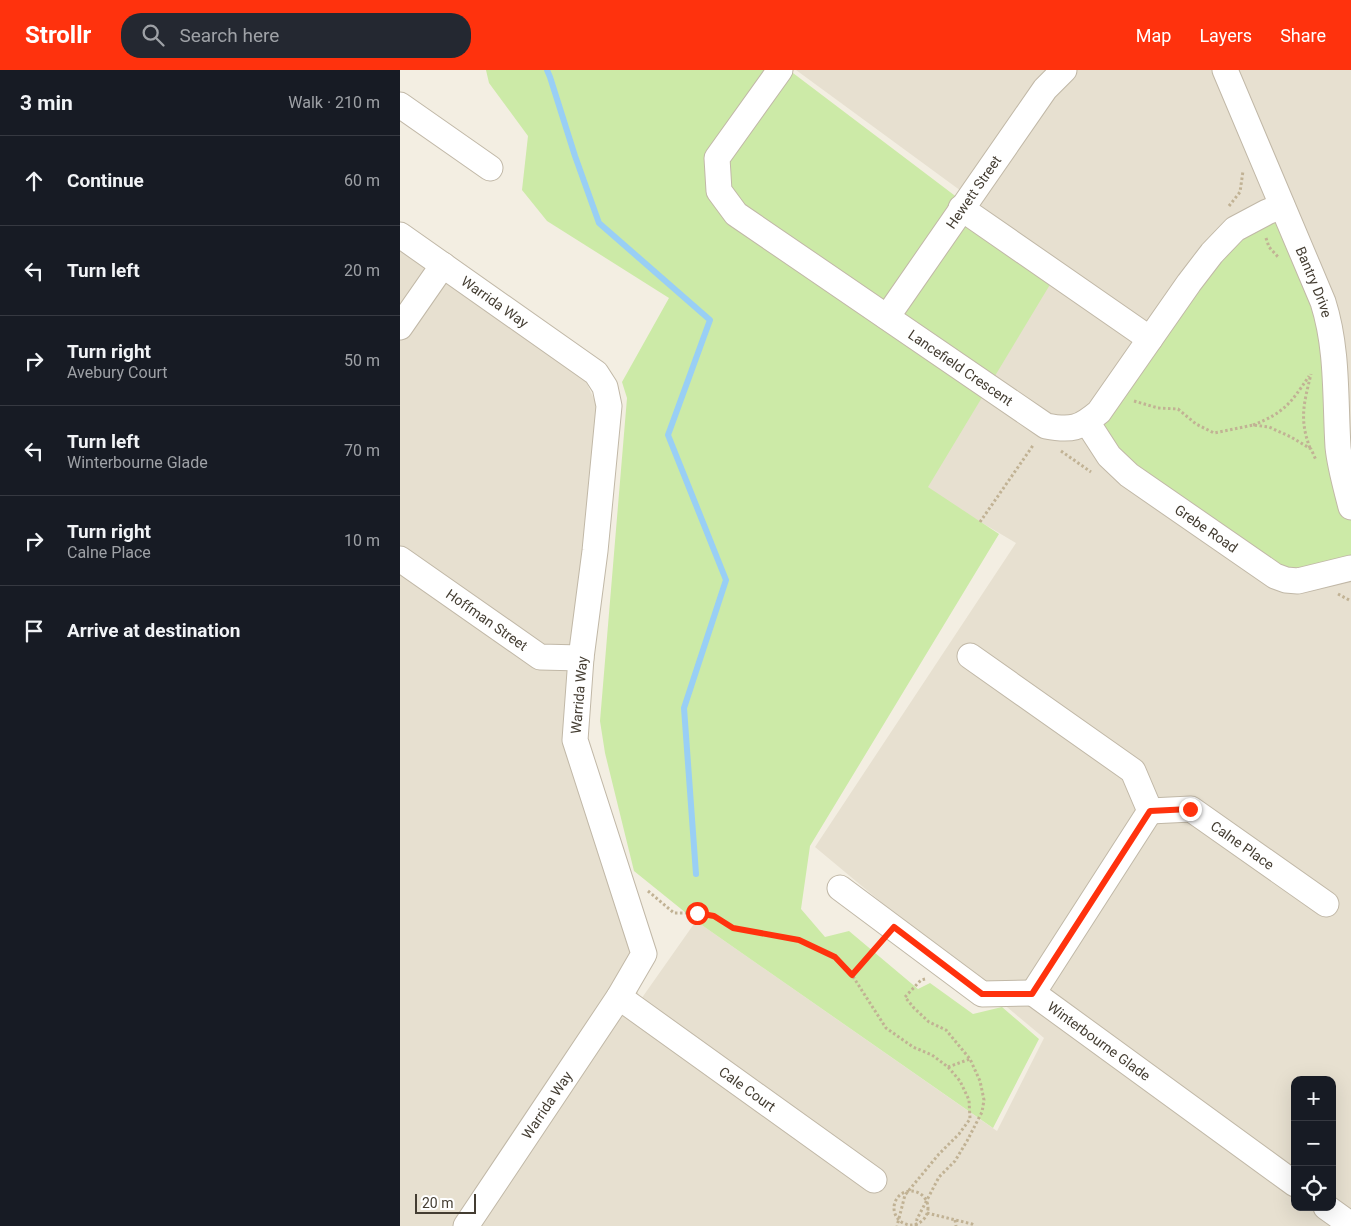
<!DOCTYPE html>
<html lang="en">
<head>
<meta charset="utf-8">
<style>
	body { margin:0; font-family:Roboto,sans-serif; background:#242831; color:#f1f3f6 }
	.controls { position:absolute; right:15px; bottom:15px; display:grid; overflow:hidden; border-radius:10px; box-shadow:0 5px 20px #0002 }
	.controls button { width:45px; height:45px; display:grid; place-items:center; padding:0; border:0; border-bottom:1px solid #363941; background:#171b24; color:#f1f3f6; font:25px sans-serif }
	.scale { position:absolute; left:15px; bottom:12px; width:61px; box-sizing:border-box; padding-left:5px; border:2px solid #443d32; border-top:0; font-size:14px; line-height:18px; white-space:nowrap; color:#443d32; -webkit-text-stroke:4px #fff; paint-order:stroke }
	.stop { position:absolute; width:15px; height:15px; margin:-11px; border:4px solid #ff320d; border-radius:50%; background:#fff }
	.stop.end { background:#ff320d; border-color:#fff; box-shadow:0 1px 5px #0008 }
	.list { margin:0; padding:0; list-style:none }
	h2 { display:flex; justify-content:space-between; align-items:center; height:65px; margin:0; padding:0 20px; font-size:21px }
	h2 small { font-size:16px; font-weight:400; color:#9ea1a6 }
	.list li { display:grid; grid-template-columns:32px 1fr auto; gap:15px; align-items:center; box-sizing:border-box; height:90px; padding:0 20px; border-top:1px solid #363941 }
	.list b { display:block; font-size:19px; white-space:nowrap }
	.list p { margin:0; font-size:16px; white-space:nowrap; color:#9ea1a6 }
	.list em { font-size:16px; font-style:normal; color:#9ea1a6 }
	.icon { flex:none; width:28px; height:28px; fill:none; stroke:currentColor; stroke-width:2; stroke-linecap:round; stroke-linejoin:round }
	.map { position:relative; flex:none; width:951px; height:1156px; overflow:hidden }
	header { display:flex; align-items:center; gap:30px; box-sizing:border-box; height:70px; padding:0 25px; background:#ff320d; color:#fff }
	header strong { font-size:24px }
	nav { display:flex; gap:28px; margin-inline-start:auto; font-size:18px }
	.search { width:350px; height:45px; background:#242831; display:flex; align-items:center; gap:12px; box-sizing:border-box; padding:0 18px; border-radius:20px; color:#9ea1a6; font-size:19px }
	main { display:flex }
	aside { flex:1; background:#171b24 }
	.map>svg:first-child { display:block }
	.residential { fill:#e7e0d0; fill-rule:evenodd }
	.green { fill:#cceaa7 }
	.lines { fill:none; stroke-linecap:round; stroke-linejoin:round }
	.stream { stroke:#99cff5; stroke-width:6 }
	.minor-casing { stroke:#c1b8a7; stroke-width:27 }
	.path { stroke:#c1b294; stroke-width:3; stroke-dasharray:2.5 2.5; stroke-linecap:butt }
	.minor { stroke:#fff; stroke-width:25 }
	.route { stroke:#ff320d; stroke-width:6 }
	.labels { text-anchor:middle; stroke-width:4.5; stroke-linejoin:round; paint-order:stroke }
	.street-label { font-size:14px; fill:#443d32; stroke:#fff }
</style>
</head>
<body>
<header>
<strong>Strollr</strong>
<div class="search"><svg class="icon" aria-label="search" viewBox="0 0 24 24"><circle cx="10" cy="10" r="6"/><path d="M15 15l6 6"/></svg>Search here</div>
<nav><a>Map</a><a>Layers</a><a>Share</a></nav>
</header>
<main>
<aside>
<h2>3 min<small>Walk · 210 m</small></h2>
<ul class="list">
<li><svg class="icon" aria-label="ahead" viewBox="0 0 24 24"><path d="M12 20V5M6 11l6-6 6 6"/></svg><div><b>Continue</b></div><em>60 m</em></li>
<li><svg class="icon" aria-label="left" viewBox="0 0 24 24"><path d="M17 20v-9H6M10 6l-5 5 5 5"/></svg><div><b>Turn left</b></div><em>20 m</em></li>
<li><svg class="icon" aria-label="right" viewBox="0 0 24 24"><path d="M7 20v-9h11M14 6l5 5-5 5"/></svg><div><b>Turn right</b><p>Avebury Court</p></div><em>50 m</em></li>
<li><svg class="icon" aria-label="left" viewBox="0 0 24 24"><path d="M17 20v-9H6M10 6l-5 5 5 5"/></svg><div><b>Turn left</b><p>Winterbourne Glade</p></div><em>70 m</em></li>
<li><svg class="icon" aria-label="right" viewBox="0 0 24 24"><path d="M7 20v-9h11M14 6l5 5-5 5"/></svg><div><b>Turn right</b><p>Calne Place</p></div><em>10 m</em></li>
<li><svg class="icon" aria-label="arrive" viewBox="0 0 24 24"><path d="M6 21V4h12l-3 4 3 4H6"/></svg><div><b>Arrive at destination</b></div></li>
</ul>
</aside>
<div class="map">
<svg width="951" height="1156" viewBox="0 0 951 1156">
	<rect width="100%" height="100%" fill="#f3eee2"/>
	<path class="residential" d="M 396,0 L 951,0 L 951,1156 L 0,1156 L 0,181 L 182,303 L 200,342 L 169,685 L 234,878 L 239,932 L 296,851 L 597,1061 L 644,968 L 415,777 L 616,473 L 513,412 L 658,192 ZM 895,1010 L 932,1010 L 932,1137 L 895,1137 Z"/>
	<g class="green">
		<path d="M 86,0 L 389,0 L 657,203 L 528,417 L 599,464 L 410,776 L 401,839 L 425,867 L 449,861 L 518,919 L 530,913 L 573,944 L 602,937 L 639,969 L 593,1058 L 296,851 L 234,801 L 205,683 L 200,651 L 227,328 L 222,312 L 269,228 L 147,151 L 122,120 L 128,66 L 89,13 Z"/>
		<path d="M 882,136 L 909,199 L 951,437 L 951,498 L 898,511 L 703,377 L 687,352 L 789,213 Z"/>
	</g>
	<g class="lines">
		<path class="stream" d="M 147,0 L 150,7 L 175,86 L 199,153 L 310,250 L 268,365 L 326,510 L 284,638 L 296,804"/>
		<defs>
			<g id="minor">
				<path id="s1" d="M 380,0 L 317,88 L 319,121 L 336,144 L 646,356 C 672,361 680,358 699,342 L 789,213 L 812,183 L 835,159 L 867,142 L 882,136"/>
				<path id="s2" d="M 825,0 L 923,232 C 938,279 935,328 938,377 C 940,397 946,417 951,437"/>
				<path d="M 0,35 L 90,98"/>
				<path d="M 561,138 L 750,269"/>
				<path id="s3" d="M 0,165 L 196,303 L 205,317 L 209,336 L 195,481 L 181,588 L 175,670 L 244,884 L 219,927 L 66,1156"/>
				<path id="s4" d="M 487,247 L 645,19 L 664,0"/>
				<path d="M 0,257 L 43,195"/>
				<path id="s5" d="M 687,352 L 709,386 L 729,405 L 875,506 L 886,510 L 898,511 L 951,498"/>
				<path id="s6" d="M 0,489 L 140,587 L 181,588"/>
				<path id="s7" d="M 570,586 L 733,701 L 750,741 L 633,923 L 895,1114"/>
				<path id="s8" d="M 750,741 L 791,739 L 926,834"/>
				<path d="M 440,818 L 582,924 L 633,923"/>
				<path id="s9" d="M 219,927 L 474,1110"/>
				<path d="M 926,1137 L 951,1155"/>
			</g>
		</defs>
		<use href="#minor" class="minor-casing"/>
		<g class="path">
			<path d="M 829,136 L 840,122 L 843,101"/>
			<path d="M 866,168 L 869,177 L 879,188"/>
			<path d="M 734,331 L 758,338 L 778,339 L 796,354 L 814,363 L 853,355 L 869,357 L 891,367 L 911,379 L 916,390"/>
			<path d="M 853,355 C 884,343 891,333 909,306"/>
			<path d="M 910,378 C 899,349 904,333 911,304"/>
			<path d="M 661,381 L 691,402"/>
			<path d="M 580,452 L 634,374"/>
			<path d="M 938,524 L 951,531"/>
			<path d="M 248,821 L 274,843 L 297,843 L 314,846 L 333,858 L 399,871 L 435,887 L 452,905 L 486,958 L 513,977 L 532,985 L 548,997 L 560,1011 L 569,1030 L 570,1049 L 559,1064 L 539,1084 L 505,1125 L 497,1156"/>
			<path d="M 452,905 L 478,875"/>
			<path d="M 548,997 L 570,989"/>
			<circle cx="511" cy="1138" r="17"/>
			<path d="M 527,1143 L 572,1154 L 575,1156"/>
			<path d="M 555,1150 L 556,1156"/>
			<path d="M 516,1156 L 517,1149 L 539,1107 L 555,1091 L 567,1071 L 582,1042 L 584,1030 L 580,1011 L 570,989 L 546,960 L 529,952 L 514,938 L 505,927 L 521,910 L 525,909"/>
		</g>
		<use href="#minor" class="minor"/>
	</g>
	<g class="lines">
		<path class="route" d="M 297,843 L 314,846 L 333,858 L 399,870 L 435,887 L 452,905 L 494,857 L 582,924 L 632,924 L 750,741 L 790,739"/>
	</g>
	<g class="labels">
		<g class="street-label">
			<text dy="5" stroke="none"><textPath href="#s4" startOffset="152">Hewett Street</textPath></text>
			<text dy="5" stroke="none"><textPath href="#s2" startOffset="230">Bantry Drive</textPath></text>
			<text dy="5" stroke="none"><textPath href="#s3" startOffset="116">Warrida Way</textPath></text>
			<text dy="5" stroke="none"><textPath href="#s1" startOffset="442">Lancefield Crescent</textPath></text>
			<text dy="5" stroke="none"><textPath href="#s5" startOffset="162">Grebe Road</textPath></text>
			<text dy="5" stroke="none"><textPath href="#s6" startOffset="106">Hoffman Street</textPath></text>
			<text transform="translate(179 625) rotate(-85)" y="5">Warrida Way</text>
			<text dy="5" stroke="none"><textPath href="#s8" startOffset="104">Calne Place</textPath></text>
			<text dy="5" stroke="none"><textPath href="#s7" startOffset="541">Winterbourne Glade</textPath></text>
			<text dy="5" stroke="none"><textPath href="#s9" startOffset="158">Cale Court</textPath></text>
			<text transform="translate(147 1035) rotate(-56)" y="5">Warrida Way</text>
		</g>
	</g>
</svg>
<div class="controls">
<button>+</button>
<button>−</button>
<button><svg class="icon" aria-label="locate" viewBox="0 0 24 24"><circle cx="12" cy="12" r="6"/><path d="M12 2v4M12 18v4M2 12h4M18 12h4"/></svg></button>
</div>
<div class="scale">20 m</div>
<div class="stop" style="left:297px;top:843px"></div>
<div class="stop end" style="left:790px;top:739px"></div>
</div>
</main>
</body>
</html>
